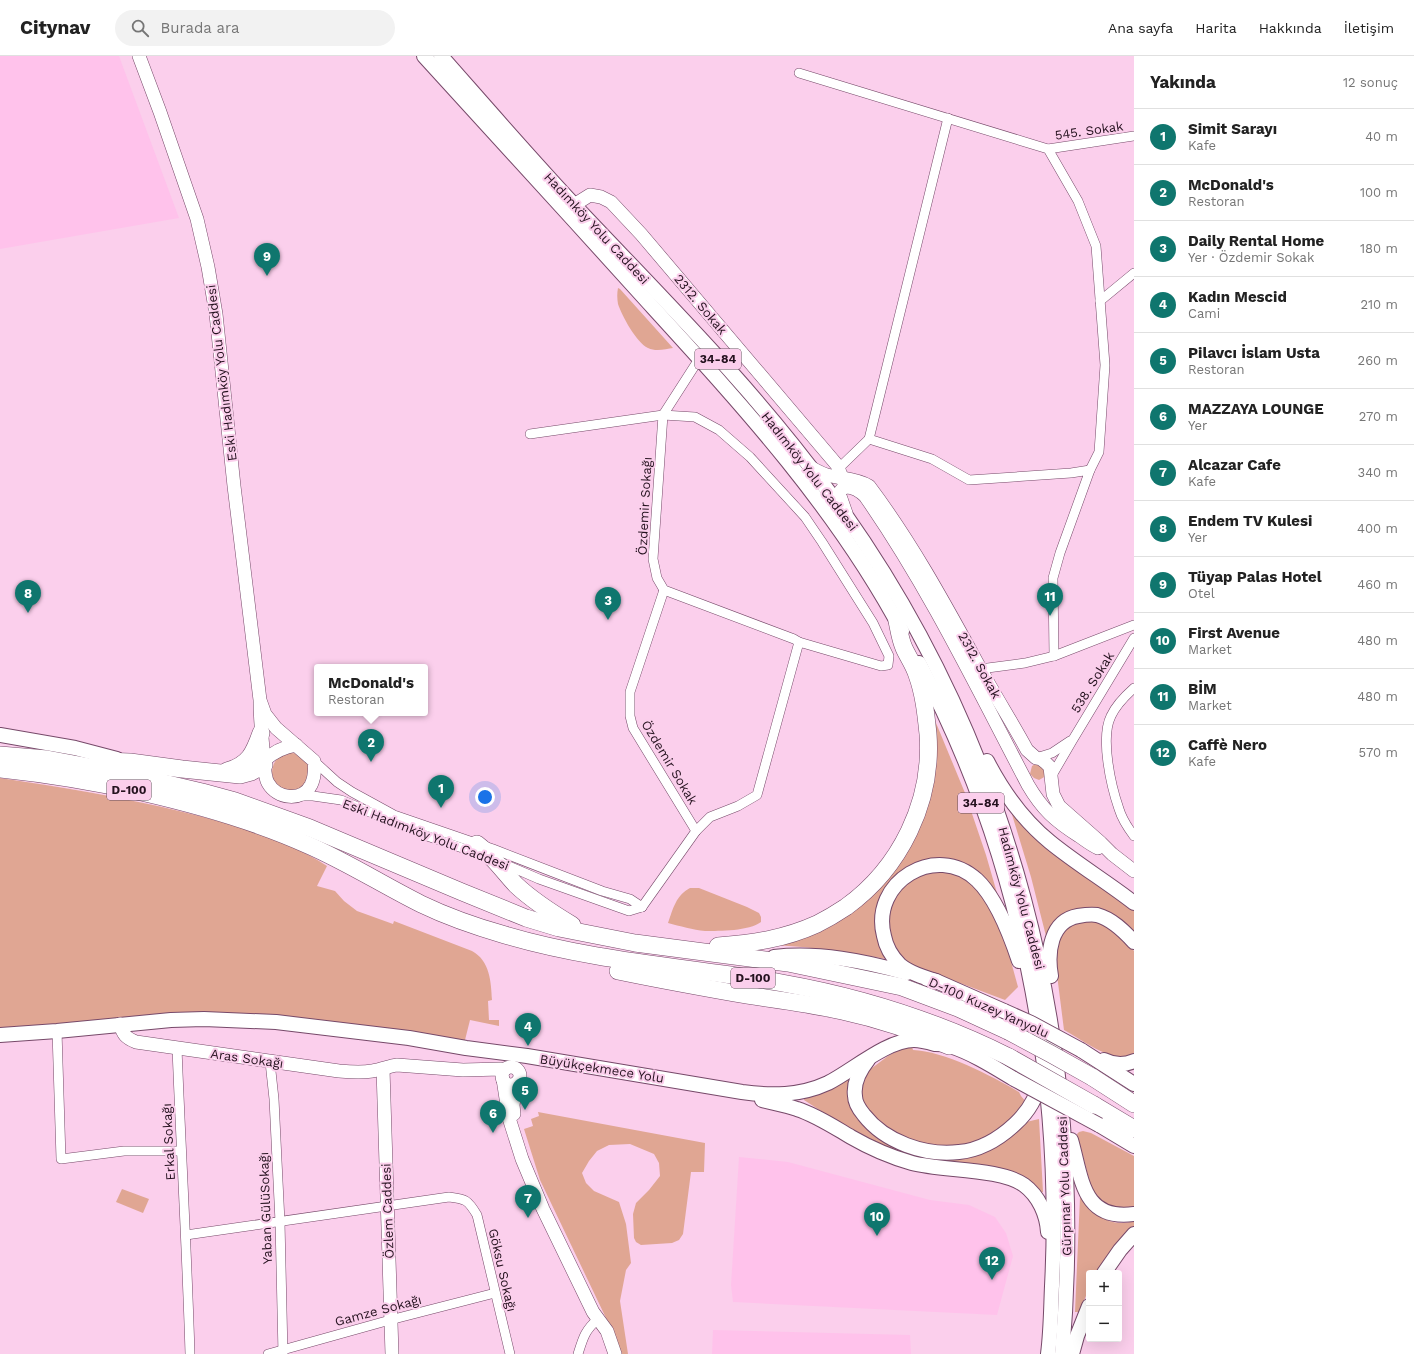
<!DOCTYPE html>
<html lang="tr">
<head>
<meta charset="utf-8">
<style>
	body { margin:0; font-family:"Work Sans",sans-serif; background:#f2f2f2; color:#222 }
	.controls { position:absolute; right:12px; bottom:12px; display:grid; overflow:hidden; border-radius:4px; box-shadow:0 4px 16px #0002 }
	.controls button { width:36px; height:36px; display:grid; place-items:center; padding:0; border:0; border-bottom:1px solid #e0e0e0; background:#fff; color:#222; font:20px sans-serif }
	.you { position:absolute; left:485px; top:741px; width:14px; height:14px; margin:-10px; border:3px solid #fff; border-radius:50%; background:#1a73e8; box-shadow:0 0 0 6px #1a73e833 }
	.badge { display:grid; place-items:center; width:26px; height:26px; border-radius:50%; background:#0f766e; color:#fff; font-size:13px; font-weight:700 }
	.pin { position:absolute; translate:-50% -33px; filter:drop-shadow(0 1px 2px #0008) }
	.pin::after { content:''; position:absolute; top:21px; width:14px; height:12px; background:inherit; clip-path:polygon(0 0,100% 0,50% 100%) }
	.popup { position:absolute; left:314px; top:608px; width:114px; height:52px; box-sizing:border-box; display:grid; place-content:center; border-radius:4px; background:#fff; filter:drop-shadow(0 1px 3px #0005); font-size:13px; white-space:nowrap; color:#767676 }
	.popup b { font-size:15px; color:#222 }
	.popup::after { content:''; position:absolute; left:50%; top:100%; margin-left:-8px; border:8px solid transparent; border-top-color:#fff }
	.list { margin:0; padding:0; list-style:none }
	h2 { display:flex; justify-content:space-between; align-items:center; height:52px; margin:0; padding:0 16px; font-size:17px }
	h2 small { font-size:13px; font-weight:400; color:#767676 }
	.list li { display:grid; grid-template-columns:26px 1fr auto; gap:12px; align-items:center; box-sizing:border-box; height:56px; padding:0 16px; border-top:1px solid #e0e0e0 }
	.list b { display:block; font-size:15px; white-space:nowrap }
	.list p { margin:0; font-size:13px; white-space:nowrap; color:#767676 }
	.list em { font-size:13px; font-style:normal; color:#767676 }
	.icon { flex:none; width:22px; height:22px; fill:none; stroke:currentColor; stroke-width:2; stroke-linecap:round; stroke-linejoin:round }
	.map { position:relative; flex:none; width:1134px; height:1298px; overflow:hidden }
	header { display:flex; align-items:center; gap:24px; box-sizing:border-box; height:56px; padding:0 20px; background:#fff; border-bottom:1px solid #e0e0e0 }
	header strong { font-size:19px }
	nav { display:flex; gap:22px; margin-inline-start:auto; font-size:14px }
	.search { width:280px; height:36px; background:#f2f2f2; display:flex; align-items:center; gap:10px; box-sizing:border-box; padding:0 14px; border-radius:22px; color:#767676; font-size:15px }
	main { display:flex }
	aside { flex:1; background:#fff }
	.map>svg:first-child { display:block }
	.built { fill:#ffc2eb }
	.green { fill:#e0a693 }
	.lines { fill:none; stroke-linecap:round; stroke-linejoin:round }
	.street-casing { stroke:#764969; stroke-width:10 }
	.secondary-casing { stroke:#764969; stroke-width:14 }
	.primary-casing { stroke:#764969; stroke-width:16 }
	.highway-casing { stroke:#764969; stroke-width:18 }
	.street { stroke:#fff; stroke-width:9 }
	.secondary { stroke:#fff; stroke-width:13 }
	.primary { stroke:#fff; stroke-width:14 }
	.highway { stroke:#fff; stroke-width:17 }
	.primary-bridge-casing { stroke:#764969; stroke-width:16; stroke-linecap:butt }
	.highway-bridge-casing { stroke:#764969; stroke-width:18; stroke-linecap:butt }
	.primary-bridge { stroke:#fff; stroke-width:14 }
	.highway-bridge { stroke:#fff; stroke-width:17 }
	.labels { text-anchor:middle; stroke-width:4; stroke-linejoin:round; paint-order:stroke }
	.shield { fill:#fbcfec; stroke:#654b5c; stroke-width:1 }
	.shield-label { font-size:12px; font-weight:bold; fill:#25121f }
	.street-label { font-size:13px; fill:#25121f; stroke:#fbcfec }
</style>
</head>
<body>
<header>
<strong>Citynav</strong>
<div class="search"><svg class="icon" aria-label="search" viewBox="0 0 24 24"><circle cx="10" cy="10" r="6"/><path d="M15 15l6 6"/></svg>Burada ara</div>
<nav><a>Ana sayfa</a><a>Harita</a><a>Hakkında</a><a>İletişim</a></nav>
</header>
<main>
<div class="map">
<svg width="1134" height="1298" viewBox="0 0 1134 1298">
	<rect width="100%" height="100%" fill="#fbcfec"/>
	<g class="built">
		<path d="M 0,0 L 119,0 L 179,162 L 0,193 Z"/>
		<path d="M 739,1101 L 788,1106 L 930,1144 L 969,1149 L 995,1161 L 1006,1177 L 1013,1200 L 997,1259 L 733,1246 L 731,1229 Z"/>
		<path d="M 713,1274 L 910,1279 L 911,1298 L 712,1298 Z"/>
	</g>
	<g class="green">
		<path d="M 618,232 L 620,233 L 673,292 C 666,293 656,296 648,292 C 636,286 622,260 618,248 C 617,242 617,237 618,232 Z"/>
		<path d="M 934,662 L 965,737 L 986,799 L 999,844 L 946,805 L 884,838 L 886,903 C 849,896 812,891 774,889 L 896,810 Z"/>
		<circle cx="291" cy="716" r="19"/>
		<path d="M 1037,707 L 1042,708 L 1046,720 L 1039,724 L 1034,722 L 1030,718 L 1032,710 Z"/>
		<path d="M 0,722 C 61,731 122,741 183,756 C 233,768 283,782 327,810 L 317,830 L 335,835 L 344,845 L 357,855 L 393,868 L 394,865 L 472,895 C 490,905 491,925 492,944 L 488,945 L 489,964 L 499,964 L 499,970 L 470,964 L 465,984 L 264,961 L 0,976 Z"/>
		<path d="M 1010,752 L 1134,855 L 1134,879 L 1097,854 L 1046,880 L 1031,821 Z"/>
		<path d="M 929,815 L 948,815 L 963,820 L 975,829 L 986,843 L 1007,891 L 1018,931 L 1005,944 L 912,909 L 901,900 L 890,881 L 889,854 L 901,830 Z"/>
		<path d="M 690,832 L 699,832 L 747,851 L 759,857 L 761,861 L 761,866 C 749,875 720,875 705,875 C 693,874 680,870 668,867 C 673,853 676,839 690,832 Z"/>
		<path d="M 1088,862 L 1111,870 L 1134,895 L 1134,998 C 1115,1010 1081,983 1064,974 L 1054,895 L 1056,886 L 1067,870 Z"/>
		<path d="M 912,991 L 913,994 C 944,995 992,1020 1019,1036 L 1021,1040 L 1027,1047 L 1020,1056 L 982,1086 L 943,1091 L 915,1086 L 894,1078 L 868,1058 L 860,1043 L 862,1028 L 866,1018 L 872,1012 L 888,1000 L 899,994 Z"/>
		<path d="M 850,1022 L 847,1034 L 848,1043 L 859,1062 L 949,1102 L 1026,1066 L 1039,1063 L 1043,1136 L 1038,1138 L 1035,1134 L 905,1100 C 872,1086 834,1064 804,1044 L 804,1042 Z"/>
		<path d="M 538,1056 L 705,1087 L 704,1116 L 691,1116 L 683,1178 L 679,1184 L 672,1187 L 641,1189 L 636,1186 L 634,1182 L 633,1158 L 636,1147 L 649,1134 L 660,1120 L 659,1107 L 654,1098 L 630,1088 L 609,1089 L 597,1095 L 589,1105 L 582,1117 L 586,1127 L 594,1135 L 619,1146 L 626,1168 L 631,1207 L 626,1214 L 620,1245 L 628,1298 L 621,1298 L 617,1285 L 540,1124 L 524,1073 L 533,1070 L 531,1063 L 539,1060 Z"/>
		<path d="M 1083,1075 L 1091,1077 L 1134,1100 L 1134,1152 L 1127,1154 L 1100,1147 L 1088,1128 L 1090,1127 L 1077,1078 L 1079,1076 Z"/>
		<path d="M 122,1133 L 149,1143 L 143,1157 L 116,1146 Z"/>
		<path d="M 1080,1141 C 1093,1159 1111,1172 1134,1165 L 1134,1171 C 1119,1185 1107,1199 1097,1217 L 1089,1217 L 1089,1233 L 1079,1256 L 1075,1256 Z"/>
	</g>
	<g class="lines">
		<defs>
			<g id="street">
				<path d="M 799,17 L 1048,93 L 1078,145 L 1096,190 L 1105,309 L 1099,396 L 1090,414"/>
				<path d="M 1048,93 L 1134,80"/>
				<path d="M 1100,245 L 1134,217"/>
				<path d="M 699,303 L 663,359 L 653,503 L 657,522 L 664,534 L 794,583 L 799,586"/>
				<path d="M 530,378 L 663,359 L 695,361 L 719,374 L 750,401 L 805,461 L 822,486 L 873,567 L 889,600 L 888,609 L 881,610 L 799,586 L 757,739 L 738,750 L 710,761 L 696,775 L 642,851"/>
				<path d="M 869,383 L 932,403 L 969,424 L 1071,417 L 1090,414 L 1060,497 L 1053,522 L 1054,600"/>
				<path d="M 839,412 L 869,383 L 948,62"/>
				<path d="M 664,534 L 630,636 L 630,660 L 633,672 L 696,775"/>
				<path d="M 980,613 L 1025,607 L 1054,600 L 1134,569"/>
				<path d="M 1134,632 C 1125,640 1116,649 1111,660 C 1100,682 1111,730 1119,753 C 1122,763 1128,772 1134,780"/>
				<path d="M 1036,702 L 1052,697 L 1070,685"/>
				<path d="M 314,705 L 337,726 L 352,736 L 394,759 L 493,793 L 602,835 L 630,843 L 642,851"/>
				<path d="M 1051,721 L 1072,685 L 1134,582"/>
				<path d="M 298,740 L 313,740 L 341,744 L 427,780 L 483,799"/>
				<path d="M 502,807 L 539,823 L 629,855 L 642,851"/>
				<path d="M 57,975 L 61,1103 L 124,1095 L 181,1095"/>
				<path d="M 177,992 C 181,1094 187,1196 190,1298"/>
				<path d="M 270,1006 L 274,1043 L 280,1166 L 283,1298"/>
				<path d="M 186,1179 L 449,1141 C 466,1143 468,1144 477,1159 L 510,1298"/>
				<path d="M 268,1298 L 390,1264 L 495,1237"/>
				<path d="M 578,1298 C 583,1282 585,1274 598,1263"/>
			</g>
			<g id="secondary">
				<path d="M 139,0 L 160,56 L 197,163 L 208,211 L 216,258 L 234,430 L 260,644 C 260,664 262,682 264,703 C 265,711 264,720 268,727 C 277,743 302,746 311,729 C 315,721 315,713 314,705 L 276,672 L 265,658 L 260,644"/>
				<path d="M 574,149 L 590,139 L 601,141 L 611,146 L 641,178 L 837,409 L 845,429"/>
				<path d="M 810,411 C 817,415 824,419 831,420 C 845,423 857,423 869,430 C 912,487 946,550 980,612 C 995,640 1012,666 1027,694 L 1036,702 L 1041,703 L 1046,707 L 1050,711 L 1053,738 L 1059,750 L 1101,787 L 1112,798 L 1134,815"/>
				<path d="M 846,457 L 839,437 L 844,431 C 853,430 859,434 865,440 C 928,530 977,632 1028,729 C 1042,753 1055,765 1079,780 C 1085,784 1091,789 1098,792"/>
				<path d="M 264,705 C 273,696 284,691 296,689"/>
				<path d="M 120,968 C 123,979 126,982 136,986 L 339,1015 C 350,1016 361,1017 372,1015 C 381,1014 389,1010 397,1009 L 463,1014 L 501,1013 L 504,1014"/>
				<circle cx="511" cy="1020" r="9"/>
				<path d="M 383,1013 L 392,1298"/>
				<path d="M 503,1023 L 509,1062 L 522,1103 L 543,1153 L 593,1256 L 607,1275 L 615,1298"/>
				<path d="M 514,1058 L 513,1049 L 517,1026"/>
			</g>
			<g id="primary">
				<path d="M 424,0 C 498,81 573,163 647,245 C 741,348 836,451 902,575"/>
				<path d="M 441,0 C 486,51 530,102 576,151 C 662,242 752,331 826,432 C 1012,682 1089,989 1062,1298"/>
				<path d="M 919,607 C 1020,797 1063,1017 1052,1230 C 1051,1253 1051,1275 1048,1298"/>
				<path d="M 0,679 L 75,692 L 117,703"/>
				<path d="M 987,705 C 1003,736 1023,764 1050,786 C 1077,808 1107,826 1134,847"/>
				<path d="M 774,901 C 819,896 864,905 907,917"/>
				<path d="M 1051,920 C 1047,897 1050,865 1078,860 C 1084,859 1091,858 1097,859 C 1112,863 1124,875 1134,886"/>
				<path d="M 927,923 L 936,925 L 1004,955"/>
				<path d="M 936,925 C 923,921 910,917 900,909 C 892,901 886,891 884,880 C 870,826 936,786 977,824 C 996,842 1011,881 1019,905"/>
				<path d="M 0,979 L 57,975 L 171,964 L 204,963 L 276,966 L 409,982 L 466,992 L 527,1000 L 742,1036 C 771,1040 800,1040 828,1027 C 852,1015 887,984 914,984 C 921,984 928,986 935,988 C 940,988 945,988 950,990 C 972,997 994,1011 1014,1023"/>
				<path d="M 1081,994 L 1134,1028"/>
				<path d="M 868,1004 C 860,1014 853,1026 855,1040 C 855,1047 859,1053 864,1059 C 885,1086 925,1100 959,1096 C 980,1094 1000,1082 1015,1068 C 1028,1056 1037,1042 1040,1024"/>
				<path d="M 1104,1004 C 1114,1009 1123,1010 1134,1005"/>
				<path d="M 762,1044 C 774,1047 786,1049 797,1053 C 816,1059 834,1071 851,1081 C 870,1092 891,1101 912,1107 C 942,1115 1000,1112 1024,1129 C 1039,1140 1047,1159 1048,1176"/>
				<path d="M 1099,1069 L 1134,1090"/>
				<path d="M 1071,1084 C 1082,1122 1082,1165 1134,1158"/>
				<path d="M 1104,1217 L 1120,1194 L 1134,1178"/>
				<path d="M 1072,1298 L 1077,1280 L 1089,1250"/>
			</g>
			<g id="highway">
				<path d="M 0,699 L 47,703 L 121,717 L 202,736 L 235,745 L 310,772 L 462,836 L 526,862 L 559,872 L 635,887 L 788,907 L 902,931 L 958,952 L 1008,975"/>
				<path d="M 104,705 L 130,706 L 182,713 L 240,719 L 251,716 L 264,709"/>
				<path d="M 0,713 C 48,718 95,726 141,736 C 198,749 255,765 308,789 C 347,806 383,829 421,848 C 448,861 477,871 505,879 C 596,906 690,911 782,927 C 861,941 937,965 1009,1001"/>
				<path d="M 227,715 C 249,709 254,697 261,677"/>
				<path d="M 477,788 C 492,799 503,815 516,829 C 533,845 552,857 572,869"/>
				<path d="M 718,890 C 754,887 784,883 817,868 C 827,863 837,857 846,851 C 900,812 933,746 928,678 C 926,659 924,638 917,619 C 914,609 908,601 904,592 C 900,583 899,574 897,565"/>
				<path d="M 618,915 C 656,923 695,930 734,937 C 770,943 807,947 842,955 C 879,963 915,975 949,990"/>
				<path d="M 1092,1021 L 1134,1048"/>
				<path d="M 1094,1049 L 1134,1073"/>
			</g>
		</defs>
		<use href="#street" class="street-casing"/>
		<use href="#secondary" class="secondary-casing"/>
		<use href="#primary" class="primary-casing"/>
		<use href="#highway" class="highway-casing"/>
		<use href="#street" class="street"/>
		<use href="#secondary" class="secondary"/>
		<use href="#primary" class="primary"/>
		<use href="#highway" class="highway"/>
		<defs>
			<g id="primary-bridge">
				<path d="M 1004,955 L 1031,967 L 1081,994"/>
				<path d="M 1014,1023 L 1099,1069"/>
			</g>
			<g id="highway-bridge">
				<path d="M 1008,975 L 1051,998 L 1092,1021"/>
				<path d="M 1009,1001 L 1094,1049"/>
			</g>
		</defs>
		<use href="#primary-bridge" class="primary-bridge-casing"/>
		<use href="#highway-bridge" class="highway-bridge-casing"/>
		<use href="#primary-bridge" class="primary-bridge"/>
		<use href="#highway-bridge" class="highway-bridge"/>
	</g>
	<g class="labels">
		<g class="shield">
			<rect x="695" y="293" width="46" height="20" rx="3"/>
			<rect x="107" y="724" width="44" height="20" rx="3"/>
			<rect x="958" y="737" width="46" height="20" rx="3"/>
			<rect x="731" y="912" width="44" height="20" rx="3"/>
		</g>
		<g class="shield-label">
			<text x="718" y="307">34-84</text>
			<text x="129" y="738">D-100</text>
			<text x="981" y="751">34-84</text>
			<text x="753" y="926">D-100</text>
		</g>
		<g class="street-label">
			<text transform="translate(1089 74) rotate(-8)" y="5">545. Sokak</text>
			<text transform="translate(597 172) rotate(47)" y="5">Hadımköy Yolu Caddesi</text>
			<text transform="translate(701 248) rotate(50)" y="5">2312. Sokak</text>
			<text transform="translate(221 317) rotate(-97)" y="5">Eski Hadımköy Yolu Caddesi</text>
			<text transform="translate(810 415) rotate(52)" y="5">Hadımköy Yolu Caddesi</text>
			<text transform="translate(644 450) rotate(-87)" y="5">Özdemir Sokağı</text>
			<text transform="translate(980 609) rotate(61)" y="5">2312. Sokak</text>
			<text transform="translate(1092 626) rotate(-58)" y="5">538. Sokak</text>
			<text transform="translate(670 706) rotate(59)" y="5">Özdemir Sokak</text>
			<text transform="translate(426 778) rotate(21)" y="5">Eski Hadımköy Yolu Caddesi</text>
			<text transform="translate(1022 842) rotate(75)" y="5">Hadımköy Yolu Caddesi</text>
			<text transform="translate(989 951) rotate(24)" y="5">D-100 Kuzey Yanyolu</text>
			<text transform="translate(247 1002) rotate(8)" y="5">Aras Sokağı</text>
			<text transform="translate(602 1012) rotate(9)" y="5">Büyükçekmece Yolu</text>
			<text transform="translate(168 1086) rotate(-93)" y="5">Erkal Sokağı</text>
			<text transform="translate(1064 1130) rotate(-92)" y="5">Gürpınar Yolu Caddesi</text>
			<text transform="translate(265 1152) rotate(-92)" y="5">Yaban GülüSokağı</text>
			<text transform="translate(387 1155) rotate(-92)" y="5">Özlem Caddesi</text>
			<text transform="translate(503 1214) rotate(77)" y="5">Göksu Sokağı</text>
			<text transform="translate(378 1254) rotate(-15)" y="5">Gamze Sokağı</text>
		</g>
	</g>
</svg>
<div class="controls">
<button>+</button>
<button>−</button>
</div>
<div class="you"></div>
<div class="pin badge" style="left:441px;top:752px">1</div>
<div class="pin badge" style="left:371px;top:706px">2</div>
<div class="popup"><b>McDonald's</b>Restoran</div>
<div class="pin badge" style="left:608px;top:564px">3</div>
<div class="pin badge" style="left:528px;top:990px">4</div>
<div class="pin badge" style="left:525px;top:1054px">5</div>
<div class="pin badge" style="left:493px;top:1077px">6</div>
<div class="pin badge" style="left:528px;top:1162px">7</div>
<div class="pin badge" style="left:28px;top:557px">8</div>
<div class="pin badge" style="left:267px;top:220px">9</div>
<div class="pin badge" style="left:877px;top:1180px">10</div>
<div class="pin badge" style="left:1050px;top:560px">11</div>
<div class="pin badge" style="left:992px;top:1224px">12</div>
</div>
<aside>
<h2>Yakında<small>12 sonuç</small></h2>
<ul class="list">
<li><span class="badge">1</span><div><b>Simit Sarayı</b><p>Kafe</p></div><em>40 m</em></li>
<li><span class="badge">2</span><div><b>McDonald's</b><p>Restoran</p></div><em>100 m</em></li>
<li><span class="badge">3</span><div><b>Daily Rental Home</b><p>Yer · Özdemir Sokak</p></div><em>180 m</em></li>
<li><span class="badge">4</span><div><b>Kadın Mescid</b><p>Cami</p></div><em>210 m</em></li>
<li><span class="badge">5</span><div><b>Pilavcı İslam Usta</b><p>Restoran</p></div><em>260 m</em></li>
<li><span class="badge">6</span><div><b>MAZZAYA LOUNGE</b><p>Yer</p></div><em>270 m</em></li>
<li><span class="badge">7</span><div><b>Alcazar Cafe</b><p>Kafe</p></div><em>340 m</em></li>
<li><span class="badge">8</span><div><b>Endem TV Kulesi</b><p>Yer</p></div><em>400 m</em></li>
<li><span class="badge">9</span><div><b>Tüyap Palas Hotel</b><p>Otel</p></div><em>460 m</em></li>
<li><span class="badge">10</span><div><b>First Avenue</b><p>Market</p></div><em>480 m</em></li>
<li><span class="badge">11</span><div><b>BİM</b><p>Market</p></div><em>480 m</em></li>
<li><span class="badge">12</span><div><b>Caffè Nero</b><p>Kafe</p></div><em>570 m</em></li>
</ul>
</aside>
</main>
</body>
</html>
